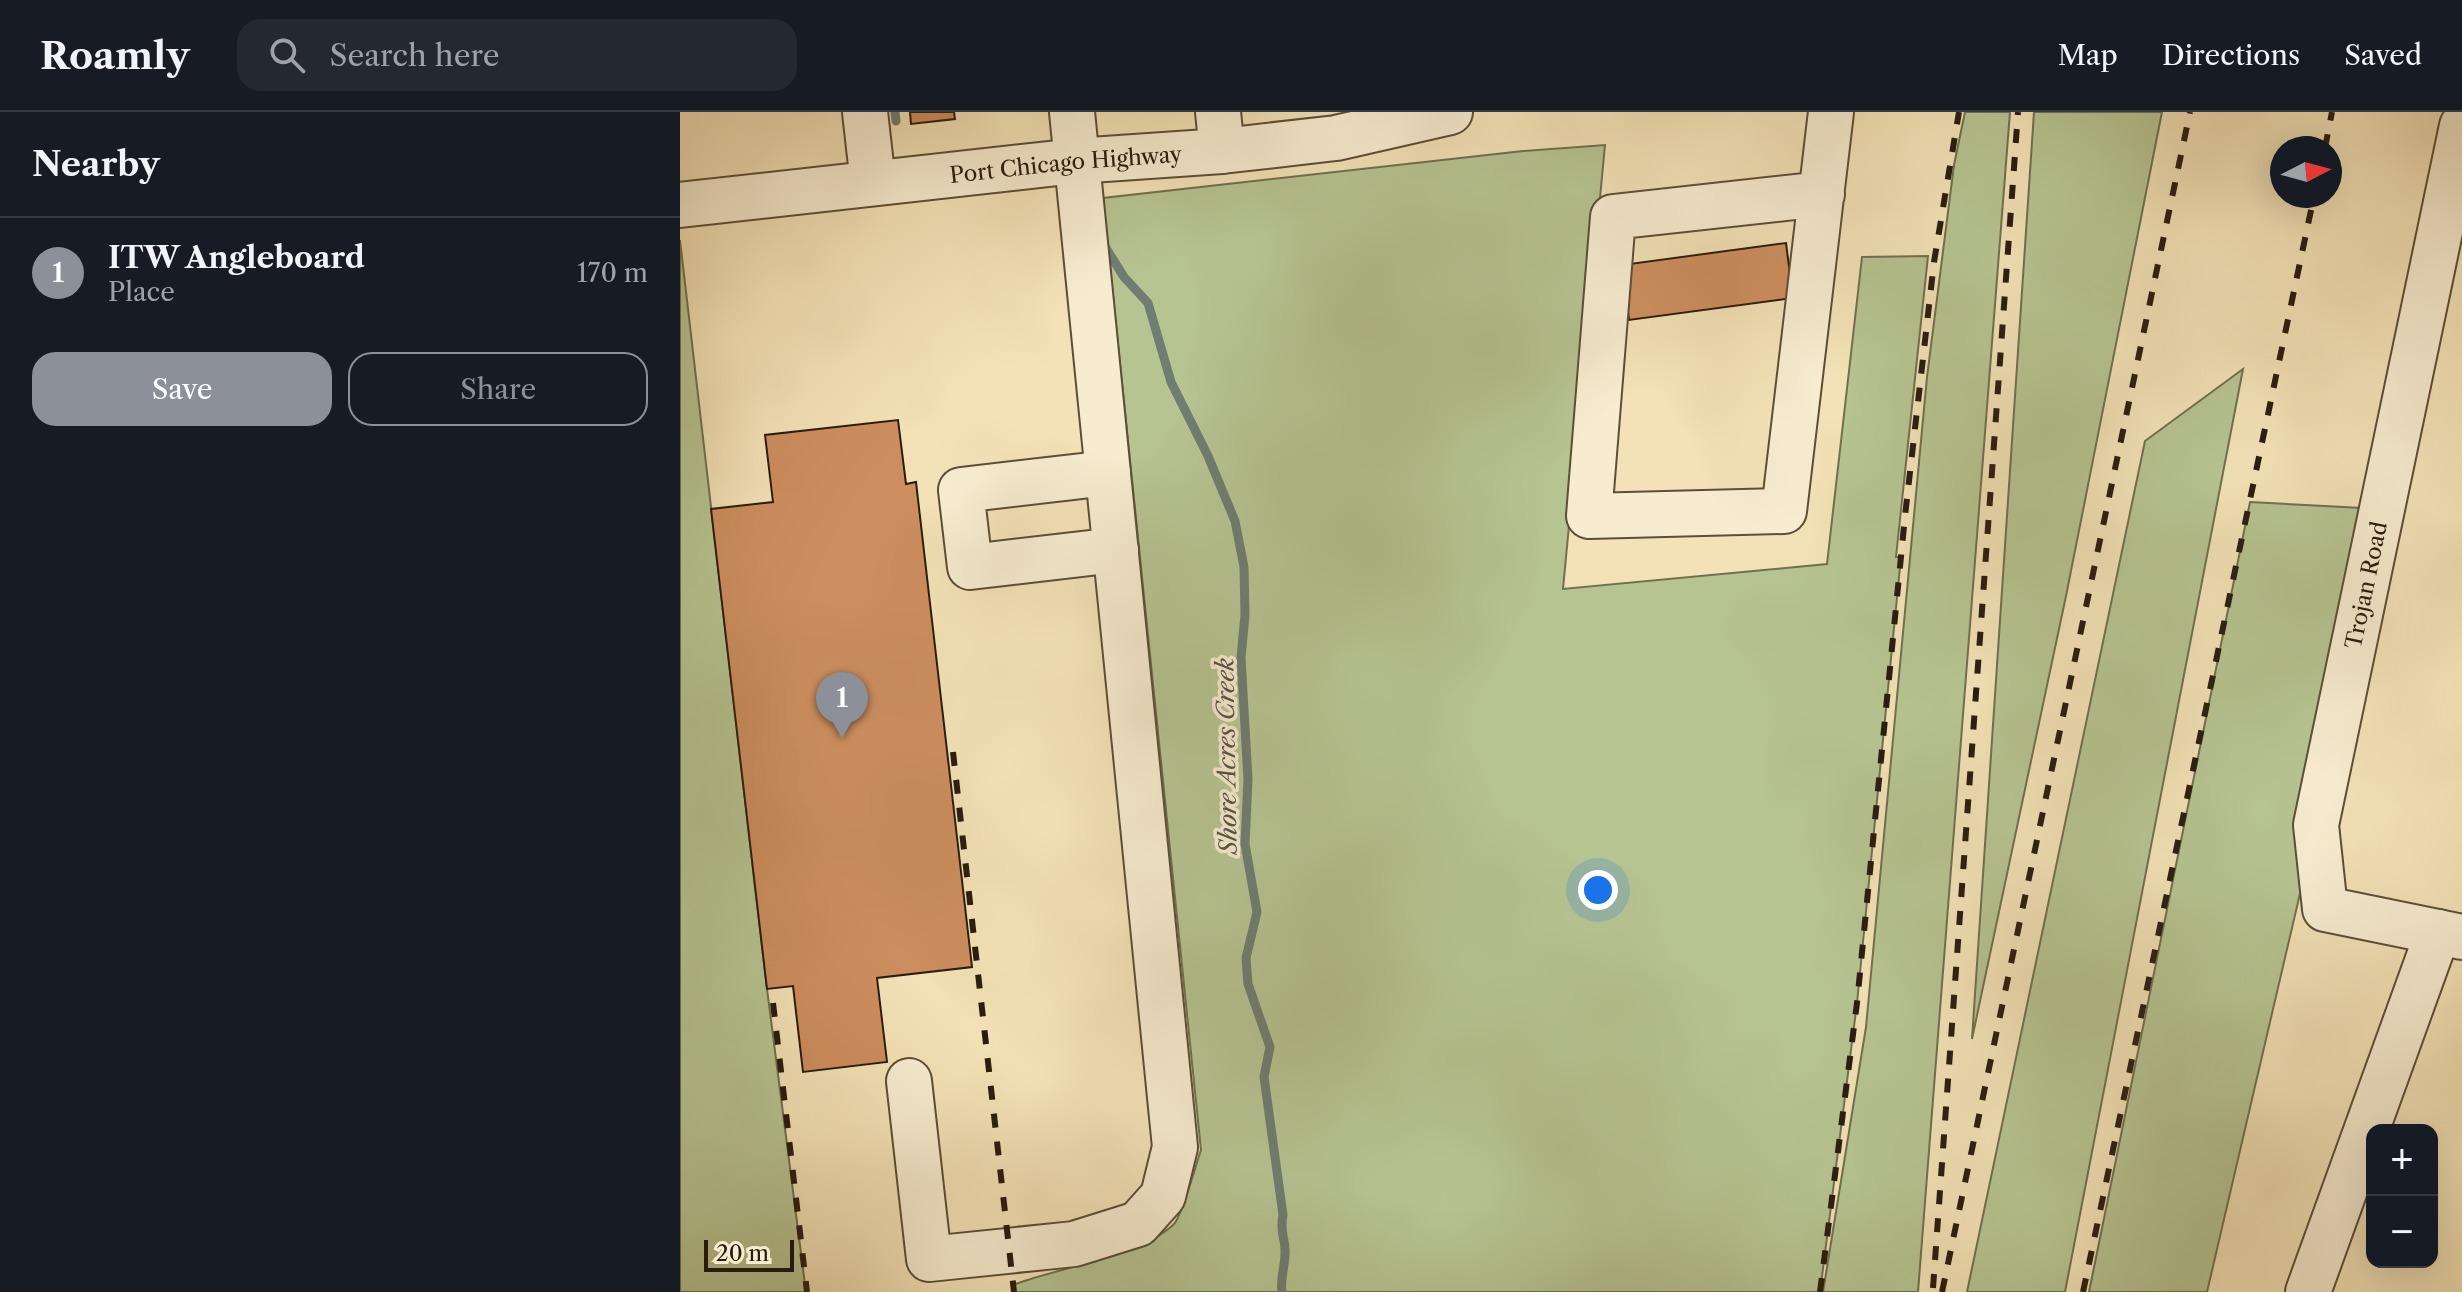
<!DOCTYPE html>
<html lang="en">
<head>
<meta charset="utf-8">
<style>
	body { margin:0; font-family:"Libre Caslon Text",serif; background:#242831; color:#f1f3f6 }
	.controls { position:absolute; right:24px; bottom:24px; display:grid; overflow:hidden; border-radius:16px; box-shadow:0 8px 32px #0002 }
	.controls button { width:72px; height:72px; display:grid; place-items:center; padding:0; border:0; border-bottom:2px solid #363941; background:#171b24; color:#f1f3f6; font:40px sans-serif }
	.compass { position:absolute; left:1590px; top:24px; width:72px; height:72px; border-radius:50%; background:#171b24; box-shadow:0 8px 32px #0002; rotate:84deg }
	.scale { position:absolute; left:24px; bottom:20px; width:90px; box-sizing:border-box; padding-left:8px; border:4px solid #291c0e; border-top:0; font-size:22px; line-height:28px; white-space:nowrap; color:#291c0e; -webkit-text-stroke:6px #f7ecd0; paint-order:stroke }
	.you { position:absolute; left:918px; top:778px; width:28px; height:28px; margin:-20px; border:6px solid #fff; border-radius:50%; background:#1a73e8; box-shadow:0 0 0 12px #1a73e833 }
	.badge { display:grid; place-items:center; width:52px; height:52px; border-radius:50%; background:#8c9099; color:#fff; font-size:26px; font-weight:700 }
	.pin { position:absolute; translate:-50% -66px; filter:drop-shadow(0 2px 4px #0008) }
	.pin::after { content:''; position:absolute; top:42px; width:28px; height:24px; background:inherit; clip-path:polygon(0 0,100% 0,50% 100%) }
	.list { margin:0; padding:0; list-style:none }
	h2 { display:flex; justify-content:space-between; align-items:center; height:104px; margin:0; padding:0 32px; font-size:34px }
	h2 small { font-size:26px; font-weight:400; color:#9ea1a6 }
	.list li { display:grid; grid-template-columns:52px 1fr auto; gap:24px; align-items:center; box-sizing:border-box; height:112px; padding:0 32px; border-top:2px solid #363941 }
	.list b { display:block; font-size:30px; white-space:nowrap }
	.list p { margin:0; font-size:26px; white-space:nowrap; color:#9ea1a6 }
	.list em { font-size:26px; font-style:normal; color:#9ea1a6 }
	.actions { display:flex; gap:16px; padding:24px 32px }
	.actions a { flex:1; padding:18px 0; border:2px solid #8c9099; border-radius:24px; text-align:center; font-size:28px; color:#8c9099 }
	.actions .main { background:#8c9099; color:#fff }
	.icon { flex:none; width:44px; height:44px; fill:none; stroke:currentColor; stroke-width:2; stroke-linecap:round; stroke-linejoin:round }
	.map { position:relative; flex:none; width:1782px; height:1180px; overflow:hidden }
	header { display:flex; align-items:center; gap:48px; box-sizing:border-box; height:112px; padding:0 40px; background:#171b24; border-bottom:2px solid #363941 }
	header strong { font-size:38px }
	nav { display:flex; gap:44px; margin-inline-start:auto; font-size:28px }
	.search { width:560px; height:72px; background:#242831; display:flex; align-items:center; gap:20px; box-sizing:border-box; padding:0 28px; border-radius:24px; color:#9ea1a6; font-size:30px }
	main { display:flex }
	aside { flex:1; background:#171b24 }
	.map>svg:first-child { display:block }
	.green { fill:#b6c492; stroke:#707050; stroke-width:2 }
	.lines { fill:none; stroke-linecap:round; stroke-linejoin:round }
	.stream { stroke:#6f7d72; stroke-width:9 }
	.building { fill:#cd8e5f; stroke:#291c0e; stroke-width:2 }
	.minor-casing { stroke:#5c4e38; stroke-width:48 }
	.minor { stroke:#f7ecd0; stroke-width:44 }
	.rail { stroke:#291c0e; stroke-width:6; stroke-dasharray:14 14; stroke-linecap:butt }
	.labels { text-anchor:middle; stroke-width:7; stroke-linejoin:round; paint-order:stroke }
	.street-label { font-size:22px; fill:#291c0e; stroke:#f7ecd0 }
	.water-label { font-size:24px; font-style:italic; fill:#525448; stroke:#f7ecd0 }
</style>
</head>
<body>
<header>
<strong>Roamly</strong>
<div class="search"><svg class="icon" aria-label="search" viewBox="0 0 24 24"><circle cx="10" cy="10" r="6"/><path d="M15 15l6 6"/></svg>Search here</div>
<nav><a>Map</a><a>Directions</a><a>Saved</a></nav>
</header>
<main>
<aside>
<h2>Nearby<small></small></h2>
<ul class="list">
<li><span class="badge">1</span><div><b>ITW Angleboard</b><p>Place</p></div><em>170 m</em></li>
</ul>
<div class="actions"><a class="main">Save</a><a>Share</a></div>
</aside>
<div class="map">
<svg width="1782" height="1180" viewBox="0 0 1782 1180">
	<rect width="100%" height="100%" fill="#f3e2b7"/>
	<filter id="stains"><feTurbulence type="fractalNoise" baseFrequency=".0025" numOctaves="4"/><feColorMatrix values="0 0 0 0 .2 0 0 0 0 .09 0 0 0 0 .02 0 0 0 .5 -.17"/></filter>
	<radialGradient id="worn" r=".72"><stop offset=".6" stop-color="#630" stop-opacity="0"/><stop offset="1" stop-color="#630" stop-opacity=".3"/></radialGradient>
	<g class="green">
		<path d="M 1285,0 L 1330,0 L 1238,1180 L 1143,1180 L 1186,915 L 1247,265 L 1274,53 Z"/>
		<path d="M 1354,0 L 1482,0 L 1386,484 L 1292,927 Z"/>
		<path d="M 925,33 L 883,477 L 1147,452 L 1182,145 L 1248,144 L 1216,445 L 1221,445 L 1177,891 L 1140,1180 L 334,1180 L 333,1173 C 379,1155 460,1145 494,1112 C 502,1104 516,1052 521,1038 L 423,86 L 843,39 Z"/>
		<path d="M 0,128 L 87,877 L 126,1180 L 0,1180 Z"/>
		<path d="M 1563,257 L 1385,1180 L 1287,1180 L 1465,329 Z"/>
		<path d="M 1570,390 L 1701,397 L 1636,713 L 1527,1180 L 1409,1180 Z"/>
	</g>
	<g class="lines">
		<g class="stream">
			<path d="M 215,0 L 216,9"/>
			<path d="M 424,133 L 444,165 L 468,191 L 491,270 L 528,344 L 555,409 L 564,455 L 565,503 L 561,546 L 568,667 L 565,732 L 577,800 L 566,846 L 568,872 L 590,935 L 584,965 L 603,1103 C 599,1122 606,1126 605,1141 C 605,1155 600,1166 602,1180"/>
		</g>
	</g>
	<g class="building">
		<path d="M 230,0 L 274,0 L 275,7 L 231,12 Z"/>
		<path d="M 1106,131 L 1113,186 L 949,208 L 942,153 Z"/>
		<path d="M 218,308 L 226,372 L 236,370 L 292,855 L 197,866 L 207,950 L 123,960 L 113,874 L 87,877 L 31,397 L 93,390 L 85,323 Z"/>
	</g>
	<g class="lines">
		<defs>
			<g id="minor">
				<path d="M 185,0 L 193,71"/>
				<path d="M 538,0 L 542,39"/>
				<path d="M 1782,14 L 1636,713 L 1645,797 L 1782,825"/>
				<path d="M 1142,82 L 933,105 L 909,404 L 1104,399 L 1151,0"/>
				<path id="s1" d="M 0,93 L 396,49 L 542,39 L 656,26 L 770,0"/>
				<path d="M 428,361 L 281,378 L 290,455 L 436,438"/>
				<path d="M 229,969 L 249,1147 L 394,1132 L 458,1112 L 483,1084 L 495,1035 L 392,0"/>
				<path d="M 1628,1180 L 1758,820"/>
			</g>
		</defs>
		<use href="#minor" class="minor-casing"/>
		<use href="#minor" class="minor"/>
		<g class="rail">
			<path d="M 1645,36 L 1652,0"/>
			<path d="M 273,640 L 334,1180"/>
			<path d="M 93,891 L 127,1180"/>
			<path d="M 1253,1176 L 1338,0"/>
			<path d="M 1140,1180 L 1177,891 L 1225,404 L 1254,150 L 1279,0"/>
			<path d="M 1262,1180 L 1510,0"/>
			<path d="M 1403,1180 L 1634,84"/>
		</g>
	</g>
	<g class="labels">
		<g class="street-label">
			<text dy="8" stroke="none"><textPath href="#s1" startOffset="388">Port Chicago Highway</textPath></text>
			<text transform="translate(1686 473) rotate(-78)" y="8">Trojan Road</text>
		</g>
		<g class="water-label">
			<text transform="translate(547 644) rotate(-91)" y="8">Shore Acres Creek</text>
		</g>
	</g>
	<rect width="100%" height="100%" filter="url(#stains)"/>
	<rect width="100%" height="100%" fill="url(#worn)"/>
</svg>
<div class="controls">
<button>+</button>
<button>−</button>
</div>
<svg class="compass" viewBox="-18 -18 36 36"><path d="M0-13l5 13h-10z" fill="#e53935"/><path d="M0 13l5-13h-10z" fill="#9ea1a6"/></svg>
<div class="scale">20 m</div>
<div class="you"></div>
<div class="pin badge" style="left:162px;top:626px">1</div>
</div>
</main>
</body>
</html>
